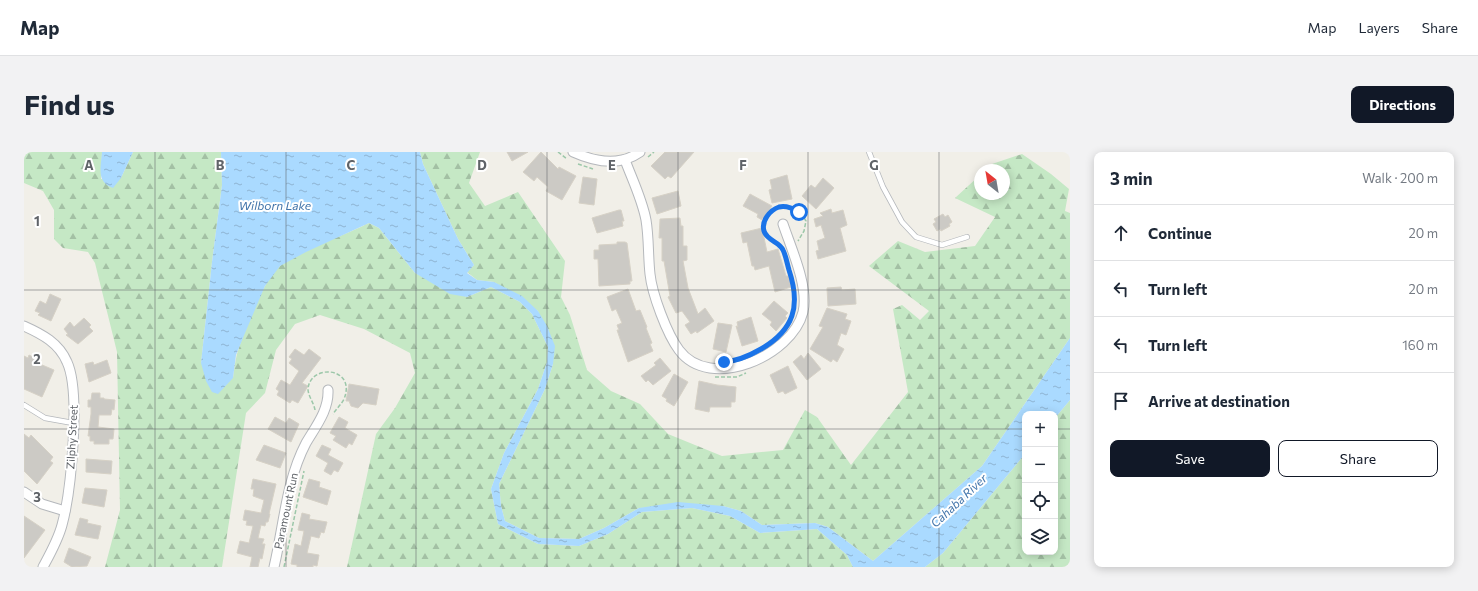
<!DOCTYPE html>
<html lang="en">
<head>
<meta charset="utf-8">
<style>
	body { margin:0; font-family:Commissioner,sans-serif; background:#f2f2f3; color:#1f2937 }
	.controls { position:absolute; right:12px; bottom:12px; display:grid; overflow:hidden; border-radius:8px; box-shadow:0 2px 10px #0003 }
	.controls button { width:36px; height:36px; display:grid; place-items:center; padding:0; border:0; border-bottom:1px solid #e0e1e3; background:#fff; color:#1f2937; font:20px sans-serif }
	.compass { position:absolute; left:950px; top:12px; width:36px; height:36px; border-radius:50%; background:#fff; box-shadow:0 2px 10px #0003; rotate:329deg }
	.stop { position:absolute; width:12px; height:12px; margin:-9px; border:3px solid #1a73e8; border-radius:50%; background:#fff }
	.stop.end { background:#1a73e8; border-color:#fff; box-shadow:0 1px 4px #0008 }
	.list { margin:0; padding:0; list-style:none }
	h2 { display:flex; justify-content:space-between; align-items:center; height:52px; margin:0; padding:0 16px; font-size:17px }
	h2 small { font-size:13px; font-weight:400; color:#747a83 }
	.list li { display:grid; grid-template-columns:26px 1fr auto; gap:12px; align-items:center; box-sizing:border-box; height:56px; padding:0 16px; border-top:1px solid #e0e1e3 }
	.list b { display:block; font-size:15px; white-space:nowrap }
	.list em { font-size:13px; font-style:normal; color:#747a83 }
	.actions { display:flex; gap:8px; padding:12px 16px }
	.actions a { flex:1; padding:9px 0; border:1px solid #111827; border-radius:8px; text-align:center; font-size:14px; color:#111827 }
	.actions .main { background:#111827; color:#fff }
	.icon { flex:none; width:22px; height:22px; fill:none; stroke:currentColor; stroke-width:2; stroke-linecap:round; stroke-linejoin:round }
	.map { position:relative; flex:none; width:1046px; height:415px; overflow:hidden; border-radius:8px }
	header { display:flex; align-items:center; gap:24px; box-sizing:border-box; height:56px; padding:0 20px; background:#fff; border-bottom:1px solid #e0e1e3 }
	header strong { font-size:19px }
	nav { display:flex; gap:22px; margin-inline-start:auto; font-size:14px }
	.intro { display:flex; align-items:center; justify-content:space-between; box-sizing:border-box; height:96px; padding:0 24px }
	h1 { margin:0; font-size:28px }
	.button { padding:10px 18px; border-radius:8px; background:#111827; color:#fff; font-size:14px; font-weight:700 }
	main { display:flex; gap:24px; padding:0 24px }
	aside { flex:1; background:#fff; border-radius:8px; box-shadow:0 2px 10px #0003 }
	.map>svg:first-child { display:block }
	.forest { fill:url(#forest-firs) }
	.water { fill:url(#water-ripples) }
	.building { fill:#cccac5; stroke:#d6d1c6 }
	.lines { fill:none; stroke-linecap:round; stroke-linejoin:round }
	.lane-casing { stroke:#b5b8bc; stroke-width:6 }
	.street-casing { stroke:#b5b8bc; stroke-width:11 }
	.path { stroke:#9cc7a9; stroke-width:1.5; stroke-dasharray:4 2; stroke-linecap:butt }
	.lane { stroke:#fff; stroke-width:4.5 }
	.street { stroke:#fff; stroke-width:9 }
	.route { stroke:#1a73e8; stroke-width:5 }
	.grid { fill:none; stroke:#5f6368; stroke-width:1; stroke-opacity:0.55 }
	.labels { text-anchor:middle; stroke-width:4; stroke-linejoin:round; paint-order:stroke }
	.street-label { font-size:11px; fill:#5f6368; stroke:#fff }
	.water-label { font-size:12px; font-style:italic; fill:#4174aa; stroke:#fff }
	.grid-label { font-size:13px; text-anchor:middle; font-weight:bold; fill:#5f6368; stroke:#fff; stroke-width:4; stroke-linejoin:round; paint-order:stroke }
</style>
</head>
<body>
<header>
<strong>Map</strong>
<nav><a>Map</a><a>Layers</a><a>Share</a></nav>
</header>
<div class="intro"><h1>Find us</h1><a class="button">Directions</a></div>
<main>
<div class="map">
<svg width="1046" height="415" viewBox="0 0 1046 415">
	<defs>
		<pattern id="forest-firs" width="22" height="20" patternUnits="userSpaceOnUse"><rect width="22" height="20" fill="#c5e8c5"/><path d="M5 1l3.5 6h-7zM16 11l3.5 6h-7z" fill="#a3c0a4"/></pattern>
		<pattern id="water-ripples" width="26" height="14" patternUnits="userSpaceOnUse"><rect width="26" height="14" fill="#aadaff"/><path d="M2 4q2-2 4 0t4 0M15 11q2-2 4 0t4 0" fill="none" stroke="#8eb4d2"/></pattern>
	</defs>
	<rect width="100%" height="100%" fill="#f1efe8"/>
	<g class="forest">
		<path d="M 0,0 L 78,0 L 77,27 L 97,26 L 109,0 L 197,0 L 198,33 L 188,110 L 177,211 L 209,226 C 210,218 211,210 213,202 C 219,182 241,124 257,113 C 283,95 317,85 345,71 L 355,76 L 391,121 L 443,145 L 467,135 L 496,150 L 508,162 L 524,195 L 523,210 L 514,237 L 480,301 L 467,337 L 474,372 L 514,392 L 555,394 L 584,382 L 618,360 L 668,356 L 706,364 L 736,381 L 793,377 L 823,403 L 829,415 L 323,415 L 352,282 L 371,256 L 391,221 L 386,201 L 340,177 L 296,163 L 271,172 L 252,198 L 241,241 L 222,261 L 198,415 L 81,415 L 96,358 L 93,200 L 71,111 L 64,100 L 39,96 L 30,87 L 30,58 L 19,39 L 0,31 Z"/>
		<path d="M 396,0 L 456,0 L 445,31 L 461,54 L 494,40 L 541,109 L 537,145 L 546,163 L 563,218 L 587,239 L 616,252 L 644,282 L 698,304 L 759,298 L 781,258 L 793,265 L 827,313 L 884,240 L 869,157 L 878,153 L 896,168 L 905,159 L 845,114 L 874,89 L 901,100 L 951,94 L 971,65 L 931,46 L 956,23 L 956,42 L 980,42 L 980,18 L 962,18 L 968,12 L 998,2 L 1027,22 L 1045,37 L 1041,59 L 1046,61 L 1046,186 L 958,314 L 849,409 L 804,375 L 791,371 L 738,373 L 717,359 L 699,354 L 615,356 L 580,376 L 555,387 L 515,386 L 481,369 L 477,354 L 475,332 L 521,237 L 529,212 L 514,159 L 470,130 L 453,128 L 443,120 L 450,113 L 434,87 L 399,12 Z"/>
		<path d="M 1046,248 L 1046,415 L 901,415 L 919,401 L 1001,302 L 1001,400 L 1031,400 L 1031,266 Z"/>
	</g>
	<g class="water">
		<path d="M 78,0 L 109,0 L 97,26 L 89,36 C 72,30 77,15 78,0 Z"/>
		<path d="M 197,0 L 396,0 L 399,12 L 434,87 L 450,113 L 443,121 L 453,128 L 470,130 L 498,144 L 514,159 L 523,174 L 531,194 L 529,212 L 521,237 L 475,332 L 477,354 L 481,369 L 515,386 L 555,387 L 580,376 L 615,356 L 654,350 L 699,354 L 717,359 L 738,373 L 791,371 L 804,375 L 849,409 L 958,314 L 1046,186 L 1046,248 L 1031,266 L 1031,262 L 1001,262 L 1001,302 L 919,401 L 901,415 L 829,415 L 823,403 L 793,377 L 736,381 L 706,364 L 668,356 L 618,360 L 584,382 L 555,394 L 514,392 L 474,372 L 467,337 L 480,301 L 514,237 L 523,210 L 524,195 L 508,162 L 496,150 L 467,135 L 443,145 L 426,142 L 391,121 L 355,76 L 345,71 L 282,100 L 256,114 L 241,134 L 221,181 L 212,203 L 209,226 L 194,242 L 188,240 L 182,229 L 177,211 L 188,110 L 198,33 Z"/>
	</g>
	<g class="building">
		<path d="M 483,0 L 504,0 L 488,9 Z"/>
		<path d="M 517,0 L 534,17 L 535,15 L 552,24 L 538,48 L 522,39 L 524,35 L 513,25 L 510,29 L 499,20 Z"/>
		<path d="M 641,0 L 670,0 L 647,26 L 644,24 L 641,27 L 627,14 Z"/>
		<path d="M 763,23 L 768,47 L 748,51 L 745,38 L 748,37 L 746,28 Z"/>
		<path d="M 559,25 L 573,27 L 570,53 L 555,51 Z"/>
		<path d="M 799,26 L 810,36 L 792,57 L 778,44 L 787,33 L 791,36 Z"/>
		<path d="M 654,39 L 657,54 L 633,62 L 628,46 Z"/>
		<path d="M 726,42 L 748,54 L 738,68 L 733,65 L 734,62 L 719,54 Z"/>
		<path d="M 807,57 L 808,61 L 819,58 L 823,73 L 816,76 L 822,99 L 794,107 L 792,99 L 795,98 L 793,89 L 801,86 L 797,73 L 792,75 L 790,67 L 799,64 L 796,61 Z"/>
		<path d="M 595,58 L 597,58 L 600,69 L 598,69 L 599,74 L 573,81 L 568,66 Z"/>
		<path d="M 919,62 L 921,65 L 924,63 L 928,70 L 925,72 L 926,74 L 917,79 L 916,77 L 913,79 L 909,72 L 912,70 L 910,67 Z"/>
		<path d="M 656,66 L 657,74 L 659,74 L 659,94 L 663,94 L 663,108 L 659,109 L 664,136 L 674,162 L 681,156 L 690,169 L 673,181 L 672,179 L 667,182 L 661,173 L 666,170 L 658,159 L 652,161 L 644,145 L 646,144 L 640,109 L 638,109 L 638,86 L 635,86 L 636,67 Z"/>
		<path d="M 738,76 L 743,100 L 754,97 L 762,124 L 765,124 L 767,135 L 751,140 L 745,114 L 731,118 L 730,114 L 728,114 L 723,90 L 719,91 L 717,81 Z"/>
		<path d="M 593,90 L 601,90 L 603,91 L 608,129 L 606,129 L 606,132 L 575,134 L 574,107 L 570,107 L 570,98 L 575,98 L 575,93 L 593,92 Z"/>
		<path d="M 817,135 L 818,138 L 831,137 L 832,152 L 804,154 L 803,136 Z"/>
		<path d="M 604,137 L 612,159 L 616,158 L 623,175 L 622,176 L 628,191 L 626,192 L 629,199 L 604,210 L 593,178 L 595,178 L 593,173 L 598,171 L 592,157 L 588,159 L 583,145 Z"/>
		<path d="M 26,142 L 37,147 L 27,169 L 14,163 L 16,161 L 11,159 L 16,149 L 22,152 Z"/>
		<path d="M 750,149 L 764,161 L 761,164 L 763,166 L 752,179 L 746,173 L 748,170 L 738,162 Z"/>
		<path d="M 803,156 L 823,162 L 821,167 L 827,169 L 822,183 L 817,181 L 813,193 L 820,197 L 813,210 L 809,207 L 807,210 L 786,197 L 799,175 L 795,174 Z"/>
		<path d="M 727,165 L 734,189 L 718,194 L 712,174 L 714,175 L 713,170 Z"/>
		<path d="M 60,166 L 67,173 L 65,175 L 69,179 L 54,192 L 42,183 L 44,182 L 40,177 L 46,170 L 50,175 Z"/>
		<path d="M 694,171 L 708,173 L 702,200 L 689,197 Z"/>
		<path d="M 271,197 L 280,203 L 285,197 L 297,206 L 278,231 L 284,234 L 274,251 L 268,248 L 266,251 L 253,243 L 255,239 L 252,237 L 257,228 L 266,233 L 275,219 L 265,211 L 268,207 L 265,205 Z"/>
		<path d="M 784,201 L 797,217 L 783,228 L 769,210 L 777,203 L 780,207 Z"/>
		<path d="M 5,203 L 13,207 L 11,210 L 30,218 L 18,245 L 0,237 L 0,204 L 4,206 Z"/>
		<path d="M 636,206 L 647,219 L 629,233 L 624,228 L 622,230 L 617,224 L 632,213 L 630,211 Z"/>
		<path d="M 83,208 L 87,221 L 65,230 L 61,212 L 69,210 L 70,213 Z"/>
		<path d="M 764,214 L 773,236 L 761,242 L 759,239 L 754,241 L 746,223 Z"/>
		<path d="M 650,222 L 664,230 L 650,254 L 642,249 L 643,247 L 638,244 Z"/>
		<path d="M 675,229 L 693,233 L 712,235 L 711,250 L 707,250 L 707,255 L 686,255 L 685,260 L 671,257 Z"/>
		<path d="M 325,232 L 355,237 L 352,253 L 339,251 L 334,256 L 327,254 L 325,249 L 322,249 Z"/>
		<path d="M 68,241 L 76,241 L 76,246 L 80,246 L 80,247 L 91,248 L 90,258 L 88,257 L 87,263 L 75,263 L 74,275 L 90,277 L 89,287 L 85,287 L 85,292 L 70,292 L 70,289 L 66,289 L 66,284 L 64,284 L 67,262 L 67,255 L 64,255 L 64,248 L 67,248 Z"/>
		<path d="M 251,265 L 262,271 L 265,266 L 275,272 L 267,290 L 244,277 Z"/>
		<path d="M 315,265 L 324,270 L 321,276 L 333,283 L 328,293 L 325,291 L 322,296 L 309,288 L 312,284 L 306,281 Z"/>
		<path d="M 0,282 L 5,286 L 7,283 L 29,305 L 26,309 L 29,311 L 13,332 L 0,319 Z"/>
		<path d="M 240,293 L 262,301 L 256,316 L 232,308 Z"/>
		<path d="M 298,293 L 307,297 L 304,303 L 319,311 L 314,320 L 310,318 L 307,323 L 300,319 L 304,311 L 292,304 Z"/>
		<path d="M 62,307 L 88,309 L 87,322 L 62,320 Z"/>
		<path d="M 229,327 L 252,332 L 245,362 L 246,362 L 244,370 L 242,370 L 241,374 L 237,373 L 234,386 L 240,387 L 238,392 L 241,392 L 238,407 L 236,406 L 234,415 L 226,415 L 228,405 L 213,401 L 216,389 L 225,391 L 229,374 L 222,373 L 223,369 L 219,368 L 221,358 L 237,361 L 240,348 L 229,344 L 230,337 L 227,337 Z"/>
		<path d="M 285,327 L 296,330 L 295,335 L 307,339 L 303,353 L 279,345 Z"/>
		<path d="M 61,336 L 83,338 L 80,355 L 58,351 Z"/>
		<path d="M 278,361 L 286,363 L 285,367 L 303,370 L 300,381 L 297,380 L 295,386 L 287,384 L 283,401 L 295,403 L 293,414 L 289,413 L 289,415 L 273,415 L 273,413 L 267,412 L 271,392 L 277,394 L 280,379 L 274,378 Z"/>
		<path d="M 0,364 L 21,378 L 0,406 Z"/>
		<path d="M 56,366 L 64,368 L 63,371 L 77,374 L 74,387 L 51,383 Z"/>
		<path d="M 45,396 L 67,405 L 63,414 L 48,415 L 40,410 Z"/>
	</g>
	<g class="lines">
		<defs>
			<g id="lane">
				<path d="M 845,0 L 859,35 L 878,70 L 892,85 L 918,93 L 943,85"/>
				<path d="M 0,253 L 21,266 L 49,271"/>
			</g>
			<g id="street">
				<path d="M 549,0 C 571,10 595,15 616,0"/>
				<path d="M 601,8 C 608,27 618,47 622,68 C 625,86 624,104 626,122 C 628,142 643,182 655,198 C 686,240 768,204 779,160 C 785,135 767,96 759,72"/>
				<path d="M 0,174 C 18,182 35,191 43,210 C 57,240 47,340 38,373 C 34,388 26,402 19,415"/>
				<path d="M 0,340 L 18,352 L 41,359"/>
				<path d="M 250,415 C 260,373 262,329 282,291 C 292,274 305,258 304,238"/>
			</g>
		</defs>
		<use href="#lane" class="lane-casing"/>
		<use href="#street" class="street-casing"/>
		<g class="path">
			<path d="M 534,0 L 543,7"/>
			<path d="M 624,5 L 630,0"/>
			<path d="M 554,12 L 569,17"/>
			<path d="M 758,96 L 746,88 L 740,78 L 743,64 L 755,55 C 768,54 775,58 782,69 L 780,79 L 774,89"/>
			<path d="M 691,225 L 713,225 L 722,221"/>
			<path d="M 291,258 C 290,251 284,244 284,237 C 286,211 333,215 320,247 C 317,253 312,257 309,262"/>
			<path d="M 260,415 L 280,319"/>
		</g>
		<use href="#lane" class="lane"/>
		<use href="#street" class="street"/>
	</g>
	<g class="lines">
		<path class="route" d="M 700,210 C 713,209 725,204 737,197 C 770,178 777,154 765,118 C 763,111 762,104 759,98 C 755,89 743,89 740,79 C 737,69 746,58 755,55 C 762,53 770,57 775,60"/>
	</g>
	<path class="grid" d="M 131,0 L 131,415M 262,0 L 262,415M 392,0 L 392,415M 523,0 L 523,415M 654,0 L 654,415M 784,0 L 784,415M 915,0 L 915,415M 0,138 L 1046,138M 0,277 L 1001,277M 1031,277 L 1046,277"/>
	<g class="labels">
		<g class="street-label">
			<text transform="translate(48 285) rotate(-87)" y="4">Zilphy Street</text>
			<text transform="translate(262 359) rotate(-78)" y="4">Paramount Run</text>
		</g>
		<g class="water-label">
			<text x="251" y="58">Wilborn Lake</text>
			<text transform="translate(935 349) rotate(-43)" y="4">Cahaba River</text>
		</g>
	</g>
	<g class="grid-label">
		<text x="65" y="18">A</text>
		<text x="196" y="18">B</text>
		<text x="327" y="18">C</text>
		<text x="458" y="18">D</text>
		<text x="588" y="18">E</text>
		<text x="719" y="18">F</text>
		<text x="850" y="18">G</text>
		<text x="13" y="74">1</text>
		<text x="13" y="212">2</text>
		<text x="13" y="350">3</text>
	</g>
</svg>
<div class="controls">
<button>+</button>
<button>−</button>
<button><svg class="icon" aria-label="locate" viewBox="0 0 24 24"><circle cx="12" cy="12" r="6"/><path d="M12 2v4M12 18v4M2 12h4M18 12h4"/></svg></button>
<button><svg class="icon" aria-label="layers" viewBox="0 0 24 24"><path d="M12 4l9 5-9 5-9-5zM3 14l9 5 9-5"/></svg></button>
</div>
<svg class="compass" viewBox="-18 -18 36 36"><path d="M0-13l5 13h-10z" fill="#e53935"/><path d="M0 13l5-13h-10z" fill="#747a83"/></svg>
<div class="stop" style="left:775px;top:60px"></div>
<div class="stop end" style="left:700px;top:210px"></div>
</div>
<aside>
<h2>3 min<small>Walk · 200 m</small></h2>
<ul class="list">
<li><svg class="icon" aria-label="ahead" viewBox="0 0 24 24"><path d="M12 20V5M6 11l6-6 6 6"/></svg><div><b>Continue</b></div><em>20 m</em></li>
<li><svg class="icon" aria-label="left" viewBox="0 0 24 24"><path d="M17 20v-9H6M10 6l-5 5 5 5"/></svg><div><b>Turn left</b></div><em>20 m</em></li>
<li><svg class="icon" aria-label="left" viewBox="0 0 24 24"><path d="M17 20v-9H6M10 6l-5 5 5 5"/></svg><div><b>Turn left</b></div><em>160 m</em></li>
<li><svg class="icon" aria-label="arrive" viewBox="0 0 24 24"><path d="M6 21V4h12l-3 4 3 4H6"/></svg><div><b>Arrive at destination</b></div></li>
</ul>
<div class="actions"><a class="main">Save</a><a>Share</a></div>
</aside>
</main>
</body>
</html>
